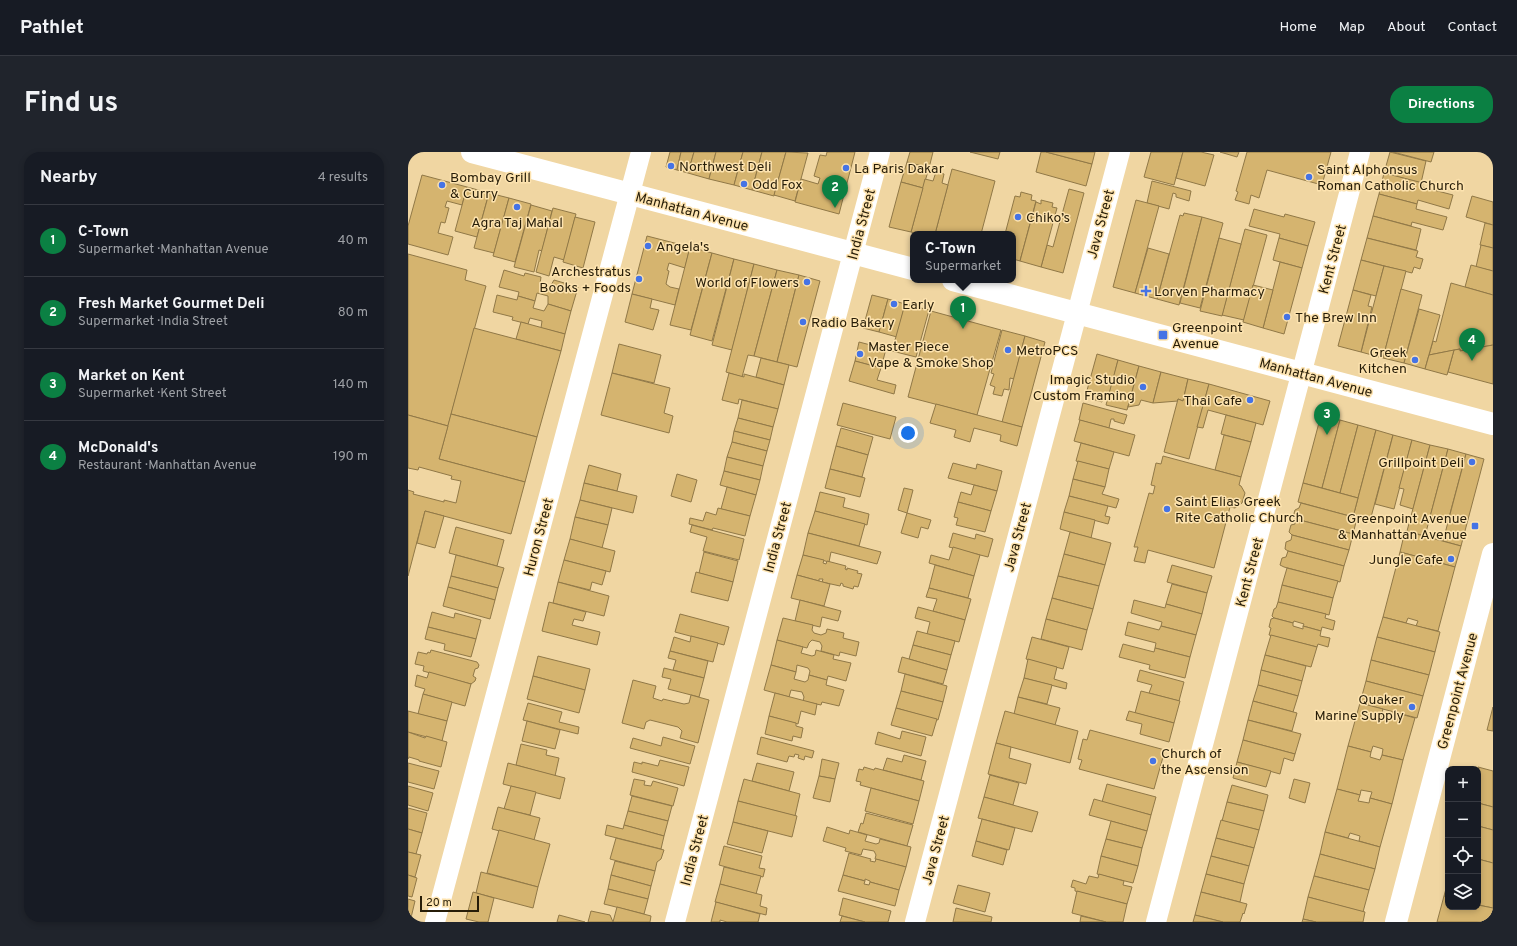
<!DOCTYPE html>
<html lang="en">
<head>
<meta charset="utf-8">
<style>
	body { margin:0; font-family:Overpass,sans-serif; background:#20242c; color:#f1f3f6 }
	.controls { position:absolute; right:12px; bottom:12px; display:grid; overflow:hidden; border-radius:8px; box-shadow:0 2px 6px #0003 }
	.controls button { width:36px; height:36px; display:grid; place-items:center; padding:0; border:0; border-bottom:1px solid #363941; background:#171b24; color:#f1f3f6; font:20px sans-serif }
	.scale { position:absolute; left:12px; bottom:10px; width:59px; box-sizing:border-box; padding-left:4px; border:2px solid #271d08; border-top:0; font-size:11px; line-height:14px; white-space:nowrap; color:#271d08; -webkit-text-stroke:3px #fde3af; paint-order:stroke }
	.you { position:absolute; left:500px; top:281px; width:14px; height:14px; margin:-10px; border:3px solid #fff; border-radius:50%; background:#1a73e8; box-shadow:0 0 0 6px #1a73e833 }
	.badge { display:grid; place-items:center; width:26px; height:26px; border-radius:50%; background:#0b8043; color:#fff; font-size:13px; font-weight:700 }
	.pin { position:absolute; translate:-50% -33px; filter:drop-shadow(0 1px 2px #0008) }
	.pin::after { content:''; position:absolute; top:21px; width:14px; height:12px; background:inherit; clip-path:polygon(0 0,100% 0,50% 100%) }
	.popup { position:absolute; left:502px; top:79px; width:106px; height:52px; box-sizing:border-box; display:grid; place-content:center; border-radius:8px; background:#171b24; filter:drop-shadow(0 1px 3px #0005); font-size:13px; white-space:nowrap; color:#9ea1a6 }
	.popup b { font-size:15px; color:#f1f3f6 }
	.popup::after { content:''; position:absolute; left:50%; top:100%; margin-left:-8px; border:8px solid transparent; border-top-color:#171b24 }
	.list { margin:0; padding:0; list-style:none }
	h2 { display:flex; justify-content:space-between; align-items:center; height:52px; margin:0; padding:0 16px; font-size:17px }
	h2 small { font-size:13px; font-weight:400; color:#9ea1a6 }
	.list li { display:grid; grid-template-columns:26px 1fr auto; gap:12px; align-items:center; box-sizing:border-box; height:72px; padding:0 16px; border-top:1px solid #363941 }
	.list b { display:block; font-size:15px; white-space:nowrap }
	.list p { margin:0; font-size:13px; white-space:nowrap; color:#9ea1a6 }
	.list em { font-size:13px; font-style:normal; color:#9ea1a6 }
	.icon { flex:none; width:22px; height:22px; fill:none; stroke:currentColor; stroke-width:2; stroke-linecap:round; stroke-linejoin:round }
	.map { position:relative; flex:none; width:1085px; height:770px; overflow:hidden; border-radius:16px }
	header { display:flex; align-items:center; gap:24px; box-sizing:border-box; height:56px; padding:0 20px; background:#171b24; border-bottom:1px solid #363941 }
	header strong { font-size:19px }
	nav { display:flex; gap:22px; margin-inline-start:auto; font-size:14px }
	.intro { display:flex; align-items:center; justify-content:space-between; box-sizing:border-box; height:96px; padding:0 24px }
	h1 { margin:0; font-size:28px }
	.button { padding:10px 18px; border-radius:16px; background:#0b8043; color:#fff; font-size:14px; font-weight:700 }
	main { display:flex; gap:24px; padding:0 24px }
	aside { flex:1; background:#171b24; border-radius:16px; box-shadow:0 2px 6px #0003 }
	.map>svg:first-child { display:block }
	.building { fill:#d5b46f; stroke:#907847 }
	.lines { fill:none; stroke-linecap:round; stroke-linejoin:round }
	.street { stroke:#fff; stroke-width:20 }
	.secondary { stroke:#fff; stroke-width:22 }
	.poi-dot { fill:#4573e5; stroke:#fde3af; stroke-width:1.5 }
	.labels { text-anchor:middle; stroke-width:3; stroke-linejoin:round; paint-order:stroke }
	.poi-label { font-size:14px; fill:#271d08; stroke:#fde3af; text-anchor:start }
	.street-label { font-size:14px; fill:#271d08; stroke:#fde3af }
</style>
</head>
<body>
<header>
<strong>Pathlet</strong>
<nav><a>Home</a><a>Map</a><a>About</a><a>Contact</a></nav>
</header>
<div class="intro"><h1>Find us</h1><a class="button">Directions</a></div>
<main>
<aside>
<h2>Nearby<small>4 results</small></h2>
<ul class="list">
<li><span class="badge">1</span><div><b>C-Town</b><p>Supermarket · Manhattan Avenue</p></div><em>40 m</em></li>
<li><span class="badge">2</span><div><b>Fresh Market Gourmet Deli</b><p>Supermarket · India Street</p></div><em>80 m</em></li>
<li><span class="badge">3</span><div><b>Market on Kent</b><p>Supermarket · Kent Street</p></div><em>140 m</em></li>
<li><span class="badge">4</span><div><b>McDonald's</b><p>Restaurant · Manhattan Avenue</p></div><em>190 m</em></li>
</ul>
</aside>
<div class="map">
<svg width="1085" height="770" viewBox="0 0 1085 770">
	<rect width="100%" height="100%" fill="#f0d6a2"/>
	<g class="building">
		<path d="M 262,0 L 273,0 L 269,18 L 258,15 Z"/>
		<path d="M 273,0 L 286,0 L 280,21 L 269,18 Z"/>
		<path d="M 286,0 L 308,0 L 301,27 L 280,21 Z"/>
		<path d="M 308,0 L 335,0 L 326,33 L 301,27 Z"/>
		<path d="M 335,0 L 354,0 L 344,38 L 326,33 Z"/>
		<path d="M 354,0 L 378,0 L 366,44 L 344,38 Z"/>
		<path d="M 378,0 L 400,1 L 387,49 L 366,43 Z"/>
		<path d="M 419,0 L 447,0 L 431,62 L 387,50 L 393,27 L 410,32 L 412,26 L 406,24 L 412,3 L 418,4 Z"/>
		<path d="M 502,0 L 525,0 L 521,16 L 499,10 Z"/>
		<path d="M 562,0 L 592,0 L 590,7 Z"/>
		<path d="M 633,0 L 638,0 L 684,12 L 678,34 L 628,20 Z"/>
		<path d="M 638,0 L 687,0 L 684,12 Z"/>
		<path d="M 743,0 L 775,0 L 766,33 L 736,25 Z"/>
		<path d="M 775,0 L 793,0 L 806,3 L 797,34 L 768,26 Z"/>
		<path d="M 812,0 L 831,0 L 829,5 Z"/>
		<path d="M 839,0 L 923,0 L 914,33 L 859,18 L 851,46 L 843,43 L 841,52 L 827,48 L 830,40 L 828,39 Z"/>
		<path d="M 982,0 L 1018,9 L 1013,31 L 976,21 Z"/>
		<path d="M 985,0 L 1026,0 L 1023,10 Z"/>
		<path d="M 1077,0 L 1085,0 L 1085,4 L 1077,1 Z"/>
		<path d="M 499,10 L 521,16 L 515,36 L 493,30 Z"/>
		<path d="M 544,17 L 587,29 L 573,82 L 527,82 Z"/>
		<path d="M 528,20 L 536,22 L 534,31 L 540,33 L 527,82 L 510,82 L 503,80 L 517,27 L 525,29 Z"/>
		<path d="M 976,21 L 1015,31 L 1014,35 L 1045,43 L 1041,57 L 1010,48 L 1009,52 L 971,42 Z"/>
		<path d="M 14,23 L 59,35 L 54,53 L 39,49 L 37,55 L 41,56 L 37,71 L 33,70 L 30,81 L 45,85 L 40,103 L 0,92 L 0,74 Z"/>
		<path d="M 744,29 L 783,39 L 781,49 L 768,45 L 768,42 L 765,41 L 761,57 L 739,51 Z"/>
		<path d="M 493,30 L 515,36 L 503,80 L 481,75 Z"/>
		<path d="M 59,35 L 81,41 L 69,85 L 47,79 Z"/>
		<path d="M 661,37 L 676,41 L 655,121 L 633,115 L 639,93 L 645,95 Z"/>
		<path d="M 613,40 L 624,43 L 623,48 L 628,49 L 612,109 L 605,107 L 605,82 L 597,82 L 607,44 L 612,45 Z"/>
		<path d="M 81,41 L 101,46 L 86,101 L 66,96 Z"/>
		<path d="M 971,42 L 1009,52 L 1008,57 L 1039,65 L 1035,78 L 1004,70 L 1003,74 L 965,64 Z"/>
		<path d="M 1064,44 L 1085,50 L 1085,73 L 1058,65 Z"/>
		<path d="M 101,46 L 123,52 L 107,110 L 85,104 Z"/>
		<path d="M 633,48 L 645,51 L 644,55 L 649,56 L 633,115 L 612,109 L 628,50 L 633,52 Z"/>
		<path d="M 728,48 L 751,54 L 727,141 L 705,135 Z"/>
		<path d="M 123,53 L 144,59 L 134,99 L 131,98 L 126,120 L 106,115 Z"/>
		<path d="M 145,56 L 168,62 L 156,108 L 146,105 L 141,124 L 128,120 Z"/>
		<path d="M 846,57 L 876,65 L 877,62 L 907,70 L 900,94 L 871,86 L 872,82 L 841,74 Z"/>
		<path d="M 776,61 L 794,65 L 771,153 L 749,147 L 772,63 L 775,64 Z"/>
		<path d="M 965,64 L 1013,77 L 1008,98 L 959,86 Z"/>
		<path d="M 167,65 L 187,70 L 175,116 L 155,110 Z"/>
		<path d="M 794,65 L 815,71 L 792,156 L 772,151 Z"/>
		<path d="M 1077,71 L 1085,73 L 1085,96 L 1072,93 Z"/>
		<path d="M 837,77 L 859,83 L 836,168 L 814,163 Z"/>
		<path d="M 239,84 L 282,95 L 277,116 L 261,111 L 259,118 L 261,119 L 258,132 L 262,135 L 271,137 L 267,153 L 224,142 Z"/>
		<path d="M 811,86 L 833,92 L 814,164 L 792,159 Z"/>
		<path d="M 871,86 L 900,94 L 894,116 L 865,108 Z"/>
		<path d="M 959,86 L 1010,99 L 1008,105 L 1015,107 L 1012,117 L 1006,115 L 1004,121 L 953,108 Z"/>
		<path d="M 1073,93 L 1085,96 L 1085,119 L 1068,115 Z"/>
		<path d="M 282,95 L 304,101 L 283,178 L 262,173 Z"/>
		<path d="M 740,96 L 761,102 L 749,147 L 727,141 Z"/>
		<path d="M 304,101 L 326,107 L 304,189 L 282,183 Z"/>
		<path d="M 0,102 L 59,118 L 57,128 L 78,134 L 40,274 L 0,263 Z"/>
		<path d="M 326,107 L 346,112 L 324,198 L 304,193 Z"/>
		<path d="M 953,108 L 976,114 L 968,144 L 945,138 Z"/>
		<path d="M 872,110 L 894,116 L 876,182 L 855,176 Z"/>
		<path d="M 346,112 L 369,118 L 346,204 L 340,203 L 334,225 L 318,220 Z"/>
		<path d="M 1063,113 L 1085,119 L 1085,143 L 1057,135 Z"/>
		<path d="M 976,114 L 998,119 L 975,206 L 953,200 Z"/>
		<path d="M 96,118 L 116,124 L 117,121 L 133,125 L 132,132 L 142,135 L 146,128 L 170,135 L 163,159 L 140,152 L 140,144 L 129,141 L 127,149 L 110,144 L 111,140 L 91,135 Z"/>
		<path d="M 369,118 L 391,123 L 369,210 L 346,204 Z"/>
		<path d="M 391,123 L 412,129 L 389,215 L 369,210 Z"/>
		<path d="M 1043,131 L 1085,143 L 1085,193 L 1052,199 L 1052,197 L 1021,203 L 1025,189 L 1028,190 Z"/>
		<path d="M 845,133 L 865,138 L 855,176 L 835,170 Z"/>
		<path d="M 993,137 L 1014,143 L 996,211 L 975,206 Z"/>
		<path d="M 945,138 L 963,143 L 960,154 L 964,155 L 953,200 L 930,194 Z"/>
		<path d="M 224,142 L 244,147 L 242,156 L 251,158 L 245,178 L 217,170 Z"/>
		<path d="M 89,143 L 109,148 L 110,144 L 127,149 L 125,156 L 136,159 L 140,152 L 163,159 L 157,182 L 133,176 L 134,169 L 122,166 L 120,172 L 104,168 L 105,165 L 85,160 Z"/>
		<path d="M 464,143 L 480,147 L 471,180 L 455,176 Z"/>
		<path d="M 480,147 L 497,152 L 489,185 L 471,180 Z"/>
		<path d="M 497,152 L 521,158 L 508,205 L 484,199 Z"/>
		<path d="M 1011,157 L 1032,163 L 1017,217 L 996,211 Z"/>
		<path d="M 523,159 L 593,178 L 569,263 L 500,245 Z"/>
		<path d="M 113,170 L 157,182 L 153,199 L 108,187 Z"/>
		<path d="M 66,176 L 153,199 L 129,285 L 43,262 Z"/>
		<path d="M 594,178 L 617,184 L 606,227 L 602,226 L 601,238 L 596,237 L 594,244 L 585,242 L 587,235 L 582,233 L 586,222 L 583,221 Z"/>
		<path d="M 617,184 L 637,190 L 614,275 L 594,270 Z"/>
		<path d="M 451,190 L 478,197 L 473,216 L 447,209 Z"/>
		<path d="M 211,192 L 253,203 L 246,231 L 204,221 Z"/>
		<path d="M 1085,193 L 1085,232 L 1040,220 L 1046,198 L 1052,197 L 1052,199 Z"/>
		<path d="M 1046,198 L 1039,223 L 1017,217 L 1021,203 Z"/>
		<path d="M 689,202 L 710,208 L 700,248 L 695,247 L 694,250 L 684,247 L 685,244 L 678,242 Z"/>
		<path d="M 353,206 L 381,213 L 376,233 L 348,225 Z"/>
		<path d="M 710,208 L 731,214 L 719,258 L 698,253 Z"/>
		<path d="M 447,209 L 473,216 L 469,228 L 488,233 L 486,242 L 441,229 Z"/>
		<path d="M 731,214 L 753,220 L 745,251 L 733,248 L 731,253 L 720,255 Z"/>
		<path d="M 753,220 L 780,227 L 775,249 L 770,247 L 770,249 L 745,251 Z"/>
		<path d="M 204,221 L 262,236 L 256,261 L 265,264 L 261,281 L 193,263 Z"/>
		<path d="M 321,221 L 336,225 L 336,222 L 376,233 L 370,257 L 331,247 L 330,252 L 314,248 Z"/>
		<path d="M 780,227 L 801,232 L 781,307 L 756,300 L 770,247 L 775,249 Z"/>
		<path d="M 801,232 L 862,249 L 855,273 L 800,258 L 795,276 L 789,275 Z"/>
		<path d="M 334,248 L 370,257 L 365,275 L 330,266 Z"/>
		<path d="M 435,251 L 488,265 L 482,287 L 429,273 Z"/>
		<path d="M 675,251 L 719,263 L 716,272 L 706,269 L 706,267 L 703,267 L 701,276 L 671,268 Z"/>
		<path d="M 528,252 L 614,275 L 609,294 L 592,289 L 593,283 L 566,276 L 562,290 L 546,285 L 548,278 L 522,271 Z"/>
		<path d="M 43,262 L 129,285 L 117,330 L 31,307 Z"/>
		<path d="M 0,263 L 40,274 L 31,307 L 117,330 L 103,382 L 17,359 L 0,424 L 0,338 L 6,340 L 5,342 L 36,350 L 36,348 L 48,351 L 53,329 L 43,327 L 44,324 L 11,315 L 10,318 L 0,316 Z"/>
		<path d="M 818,263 L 848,271 L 843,290 L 813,282 Z"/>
		<path d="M 913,263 L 932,268 L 914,336 L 895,331 Z"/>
		<path d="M 330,266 L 365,275 L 362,288 L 326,279 Z"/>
		<path d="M 672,268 L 727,283 L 721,304 L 666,289 Z"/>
		<path d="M 932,268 L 950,273 L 932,341 L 914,336 Z"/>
		<path d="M 950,273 L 968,278 L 950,346 L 932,341 Z"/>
		<path d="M 433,276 L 465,285 L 460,303 L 428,294 Z"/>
		<path d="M 968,278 L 985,283 L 962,369 L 945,365 Z"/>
		<path d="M 326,279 L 362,288 L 359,299 L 324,290 Z"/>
		<path d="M 816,283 L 843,290 L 833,325 L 807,318 Z"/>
		<path d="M 985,283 L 1004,288 L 986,357 L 967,352 Z"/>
		<path d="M 1004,288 L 1022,293 L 1005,357 L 992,353 L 996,337 L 991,336 Z"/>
		<path d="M 324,290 L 359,299 L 355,314 L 319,305 Z"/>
		<path d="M 673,291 L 706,300 L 701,317 L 668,309 Z"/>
		<path d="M 1022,293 L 1040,297 L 1017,384 L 999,379 Z"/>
		<path d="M 428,294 L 460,303 L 454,325 L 422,317 Z"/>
		<path d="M 1040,297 L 1058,302 L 1040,369 L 1022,365 Z"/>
		<path d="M 1058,302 L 1076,307 L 1053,394 L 1035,389 Z"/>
		<path d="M 755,304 L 833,325 L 831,333 L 833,334 L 837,341 L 834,351 L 827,356 L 822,355 L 806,416 L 740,398 L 737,411 L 726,409 L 730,395 L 726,395 L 741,341 L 745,342 L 747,334 L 743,333 L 748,311 L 753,312 Z"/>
		<path d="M 319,305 L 355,314 L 352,328 L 316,319 Z"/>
		<path d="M 670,309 L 701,317 L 697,335 L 665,327 Z"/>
		<path d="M 545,311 L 568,317 L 569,312 L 594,319 L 589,339 L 540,326 Z"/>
		<path d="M 181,313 L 213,322 L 209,339 L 176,331 Z"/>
		<path d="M 422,317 L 457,326 L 452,345 L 417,336 Z"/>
		<path d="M 316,319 L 352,328 L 348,343 L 312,333 Z"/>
		<path d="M 269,322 L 289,328 L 283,350 L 263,344 Z"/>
		<path d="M 665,327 L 697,335 L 694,342 L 711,347 L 708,356 L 661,344 Z"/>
		<path d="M 176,331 L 229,344 L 225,361 L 172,348 Z"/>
		<path d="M 895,331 L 950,346 L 945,365 L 890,350 Z"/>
		<path d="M 566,333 L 589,339 L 583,359 L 550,350 L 553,340 L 563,343 Z"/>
		<path d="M 319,335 L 348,343 L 342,364 L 313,357 Z"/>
		<path d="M 496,336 L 505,338 L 499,361 L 490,358 Z"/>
		<path d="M 412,340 L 437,346 L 435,355 L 461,362 L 459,373 L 407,359 Z"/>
		<path d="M 661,344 L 700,354 L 697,364 L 702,365 L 700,372 L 656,360 Z"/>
		<path d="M 172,348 L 204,356 L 200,373 L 167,365 Z"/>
		<path d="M 550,350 L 583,359 L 577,380 L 548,373 L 550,366 L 546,365 Z"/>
		<path d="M 893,351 L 949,366 L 945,382 L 888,367 L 885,365 L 887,358 L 891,356 Z"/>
		<path d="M 310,356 L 342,364 L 337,384 L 305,376 L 304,378 L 281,372 L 282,366 L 295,369 L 298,360 L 308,363 Z"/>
		<path d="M 17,359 L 36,364 L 27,396 L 9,391 Z"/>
		<path d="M 407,359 L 457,372 L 451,394 L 400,381 Z"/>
		<path d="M 656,360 L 687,368 L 683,386 L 652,377 Z"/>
		<path d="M 499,361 L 523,368 L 520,377 L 513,375 L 510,386 L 493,381 Z"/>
		<path d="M 167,365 L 200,373 L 194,396 L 162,387 Z"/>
		<path d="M 888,367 L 945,382 L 941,398 L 884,383 L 881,380 L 883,373 L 887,372 Z"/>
		<path d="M 284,373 L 336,387 L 331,408 L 295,399 L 299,385 L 282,380 Z"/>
		<path d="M 48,375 L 96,388 L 89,414 L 41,401 Z"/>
		<path d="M 997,379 L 1053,394 L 1047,415 L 992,400 Z"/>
		<path d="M 662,380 L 703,391 L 697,413 L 656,402 Z"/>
		<path d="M 400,381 L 473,400 L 469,412 L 423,400 L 421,410 L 395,403 Z"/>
		<path d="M 545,381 L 567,387 L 568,382 L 585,387 L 580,405 L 541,395 Z"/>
		<path d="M 884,383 L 941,398 L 936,414 L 880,399 L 877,397 L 878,390 L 883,388 Z"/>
		<path d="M 162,387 L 207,399 L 202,420 L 156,408 Z"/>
		<path d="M 545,395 L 572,403 L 566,424 L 521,411 L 523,403 L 541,408 Z"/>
		<path d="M 880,399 L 936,414 L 932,430 L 876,415 L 872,413 L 874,406 L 878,405 Z"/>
		<path d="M 296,400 L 330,409 L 325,430 L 291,421 Z"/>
		<path d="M 992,400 L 1015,406 L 1014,411 L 1024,414 L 1025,409 L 1047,415 L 1030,479 L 1008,474 L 1010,469 L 1000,466 L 998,471 L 975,465 Z"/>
		<path d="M 656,402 L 697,413 L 691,434 L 650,424 Z"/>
		<path d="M 48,403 L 96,416 L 90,436 L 43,424 Z"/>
		<path d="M 395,403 L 416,408 L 415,411 L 418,412 L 419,409 L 438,414 L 437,417 L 439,418 L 439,416 L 450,419 L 449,421 L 454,422 L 450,435 L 446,434 L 445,437 L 435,434 L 435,432 L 433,431 L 432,434 L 414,430 L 415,427 L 411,427 L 411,429 L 389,423 Z"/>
		<path d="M 156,408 L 198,419 L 194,433 L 184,430 L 182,438 L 150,430 Z"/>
		<path d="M 527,413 L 566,424 L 560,446 L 521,436 Z"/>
		<path d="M 764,413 L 804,424 L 799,441 L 759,430 Z"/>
		<path d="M 879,416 L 930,429 L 925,446 L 874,433 Z"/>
		<path d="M 288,420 L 325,430 L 320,449 L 283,440 Z"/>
		<path d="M 389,423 L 422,432 L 416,454 L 383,446 Z"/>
		<path d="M 43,424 L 90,436 L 87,448 L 40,435 Z"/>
		<path d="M 650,424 L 691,434 L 685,457 L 644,446 Z"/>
		<path d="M 150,430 L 201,444 L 196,464 L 145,451 Z"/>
		<path d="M 764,432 L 799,441 L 794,462 L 758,452 Z"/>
		<path d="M 874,433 L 925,446 L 921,463 L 870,450 Z"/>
		<path d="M 40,435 L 87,448 L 82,467 L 35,454 Z"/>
		<path d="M 521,436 L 563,447 L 557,468 L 525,459 L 529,447 L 518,445 Z"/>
		<path d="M 644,446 L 685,457 L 679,478 L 638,467 Z"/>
		<path d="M 392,448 L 433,459 L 430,469 L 414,465 L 412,475 L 387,469 Z"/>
		<path d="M 726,448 L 757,456 L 758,452 L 794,462 L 788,483 L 753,474 L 754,470 L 723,461 Z"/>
		<path d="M 141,450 L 178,460 L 175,469 L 166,467 L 164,473 L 192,480 L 189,493 L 134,479 Z"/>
		<path d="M 870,450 L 918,462 L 917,466 L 927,469 L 925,478 L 914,475 L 913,479 L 895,474 L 896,472 L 886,469 L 885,471 L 866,466 L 864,464 L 866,457 L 868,456 Z"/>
		<path d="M 510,455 L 557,468 L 551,490 L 519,482 L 522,470 L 507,466 Z"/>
		<path d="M 24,460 L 46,466 L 47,461 L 73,468 L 68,487 L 20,475 Z"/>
		<path d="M 272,462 L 321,475 L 316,493 L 267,480 Z"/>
		<path d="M 975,465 L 1032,480 L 1027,500 L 969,485 Z"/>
		<path d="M 375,466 L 405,473 L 404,478 L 406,481 L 413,483 L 418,481 L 419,477 L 436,481 L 435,486 L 451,490 L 448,504 L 432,500 L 431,504 L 413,499 L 414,494 L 412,490 L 404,488 L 401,491 L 399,496 L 369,488 Z"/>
		<path d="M 866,466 L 885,471 L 885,474 L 895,477 L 895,474 L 913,479 L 912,484 L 922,486 L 920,495 L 910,492 L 909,495 L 861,483 L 863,476 L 861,475 L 863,467 Z"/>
		<path d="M 638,467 L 679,478 L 674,498 L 633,487 Z"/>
		<path d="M 720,470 L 751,478 L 753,474 L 788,483 L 782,505 L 747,496 L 748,491 L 717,483 Z"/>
		<path d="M 20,475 L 68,487 L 63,505 L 36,498 L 37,492 L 17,487 Z"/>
		<path d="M 509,479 L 547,489 L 543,503 L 505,493 Z"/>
		<path d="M 863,483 L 909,495 L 903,515 L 857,503 Z"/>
		<path d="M 283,484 L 310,491 L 305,510 L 262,499 L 266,485 L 282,490 Z"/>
		<path d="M 624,485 L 661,495 L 655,517 L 618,507 Z"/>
		<path d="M 969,485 L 1027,500 L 1021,523 L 963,508 Z"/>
		<path d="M 369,488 L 395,495 L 393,501 L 404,504 L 407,503 L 408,498 L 426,503 L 425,507 L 443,511 L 438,529 L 420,524 L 419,528 L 401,523 L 402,519 L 400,516 L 389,513 L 388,520 L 363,513 Z"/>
		<path d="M 715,492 L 746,500 L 747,496 L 782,505 L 777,526 L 741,517 L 742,513 L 711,505 Z"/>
		<path d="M 505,493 L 543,503 L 539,518 L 501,507 Z"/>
		<path d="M 23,498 L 69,510 L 71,513 L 70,516 L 67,517 L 65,524 L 68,526 L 67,529 L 63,532 L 15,519 L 16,514 L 7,512 L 10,500 L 19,502 L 20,500 L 22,501 Z"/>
		<path d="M 262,499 L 300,509 L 296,526 L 265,518 L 268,508 L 260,506 Z"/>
		<path d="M 857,503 L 898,514 L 894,529 L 853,518 Z"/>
		<path d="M 130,504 L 182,517 L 177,538 L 125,524 Z"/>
		<path d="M 494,505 L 539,518 L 535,532 L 490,520 Z"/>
		<path d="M 620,507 L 649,515 L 646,527 L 659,531 L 658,537 L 616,526 Z"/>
		<path d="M 963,508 L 1021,523 L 1015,544 L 958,529 Z"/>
		<path d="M 363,513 L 388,520 L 386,527 L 397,530 L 400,528 L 401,523 L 419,528 L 418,533 L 436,538 L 431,554 L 414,550 L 413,553 L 395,549 L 396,545 L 394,540 L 383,538 L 381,545 L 356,538 Z"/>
		<path d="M 256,516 L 296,526 L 291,545 L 260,537 L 263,527 L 254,525 Z"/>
		<path d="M 732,518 L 776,530 L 771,549 L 741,541 L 744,533 L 729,529 Z"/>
		<path d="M 853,518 L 894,529 L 890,544 L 850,533 Z"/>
		<path d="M 21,520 L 63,532 L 57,554 L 15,542 L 17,537 L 7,534 L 9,523 L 19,526 Z"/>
		<path d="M 497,522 L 539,534 L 535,550 L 493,539 Z"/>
		<path d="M 125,524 L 177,538 L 171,561 L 119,547 Z"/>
		<path d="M 616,526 L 644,533 L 639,552 L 610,545 Z"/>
		<path d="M 225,528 L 248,534 L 245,546 L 254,549 L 255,547 L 276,552 L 281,551 L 283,543 L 301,548 L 290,591 L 272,586 L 274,579 L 270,575 L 242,568 L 238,570 L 236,577 L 214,571 Z"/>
		<path d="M 958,529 L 1015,544 L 1009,566 L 952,551 Z"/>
		<path d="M 850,533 L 890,544 L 885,560 L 845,549 Z"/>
		<path d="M 493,539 L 535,550 L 530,568 L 488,556 Z"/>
		<path d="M 733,539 L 772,549 L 766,571 L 727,561 Z"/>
		<path d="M 367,541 L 409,552 L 407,563 L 393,559 L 390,572 L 361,564 Z"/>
		<path d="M 15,542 L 44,550 L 39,569 L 10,562 Z"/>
		<path d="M 610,545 L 652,556 L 647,573 L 606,562 Z"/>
		<path d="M 845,549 L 889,561 L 884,579 L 840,568 Z"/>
		<path d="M 120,551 L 154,560 L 151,570 L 171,575 L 170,582 L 115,568 Z"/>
		<path d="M 952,551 L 975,557 L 973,564 L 983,567 L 985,560 L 1007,566 L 995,608 L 974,603 L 975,597 L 965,594 L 963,600 L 940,594 Z"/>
		<path d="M 1085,555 L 1085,579 L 1079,578 Z"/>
		<path d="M 488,556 L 529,567 L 524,584 L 483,573 Z"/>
		<path d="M 0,559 L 39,569 L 34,589 L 0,580 Z"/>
		<path d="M 597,559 L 670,579 L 662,611 L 588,591 Z"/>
		<path d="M 721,559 L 766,571 L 761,590 L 732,582 L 734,572 L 718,568 Z"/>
		<path d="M 361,564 L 388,571 L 388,574 L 395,576 L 393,586 L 385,584 L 384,589 L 357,582 Z"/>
		<path d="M 840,568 L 893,582 L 887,602 L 835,588 Z"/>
		<path d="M 119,569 L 152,578 L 147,597 L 114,589 Z"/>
		<path d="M 682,578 L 757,598 L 746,637 L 671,617 L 674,608 L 670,607 L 675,587 L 679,588 Z"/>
		<path d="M 494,579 L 518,585 L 513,604 L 467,592 L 470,580 L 492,587 Z"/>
		<path d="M 0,580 L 17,586 L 18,584 L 39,590 L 33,615 L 11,609 L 11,608 L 1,605 L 0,607 Z"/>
		<path d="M 255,585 L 287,594 L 282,612 L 222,596 L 225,586 L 253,594 Z"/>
		<path d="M 353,585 L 406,599 L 404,606 L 397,604 L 396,608 L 390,606 L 391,603 L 387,602 L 386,605 L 381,604 L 379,610 L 349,602 Z"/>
		<path d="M 835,588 L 887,602 L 885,609 L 876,606 L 872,622 L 829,610 Z"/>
		<path d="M 588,591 L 603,595 L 601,606 L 623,612 L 618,632 L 580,622 Z"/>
		<path d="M 113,592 L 139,598 L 138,603 L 151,606 L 147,624 L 108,613 Z"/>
		<path d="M 940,594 L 963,600 L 962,605 L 972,608 L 974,603 L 995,608 L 984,652 L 962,646 L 964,640 L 953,638 L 952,643 L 929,637 Z"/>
		<path d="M 496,603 L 518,609 L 513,628 L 475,618 L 479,606 L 494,610 Z"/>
		<path d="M 414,607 L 431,611 L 427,627 L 411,624 Z"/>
		<path d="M 252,608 L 281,615 L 276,634 L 224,620 L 226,610 L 234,612 L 234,610 L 250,614 Z"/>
		<path d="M 829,610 L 863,619 L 858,635 L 825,626 Z"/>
		<path d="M 0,611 L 31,619 L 26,637 L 0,630 Z"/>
		<path d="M 100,611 L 157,626 L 152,647 L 95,632 Z"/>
		<path d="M 349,611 L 386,620 L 381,639 L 344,629 Z"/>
		<path d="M 456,615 L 466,618 L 467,616 L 516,629 L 511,649 L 452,633 L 453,630 L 448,629 L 451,617 L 455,618 Z"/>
		<path d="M 1070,615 L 1085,619 L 1085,655 L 1070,651 Z"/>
		<path d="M 582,623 L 611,631 L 605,653 L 576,645 Z"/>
		<path d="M 411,624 L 427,627 L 422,650 L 405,646 Z"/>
		<path d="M 226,627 L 237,629 L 236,633 L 243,634 L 245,629 L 270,636 L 265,654 L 222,643 Z"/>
		<path d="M 336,627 L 392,642 L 387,664 L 330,649 Z"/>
		<path d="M 886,627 L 902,631 L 897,651 L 881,646 Z"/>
		<path d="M 699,632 L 748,645 L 743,663 L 694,650 Z"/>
		<path d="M 824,633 L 860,643 L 856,659 L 819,650 Z"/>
		<path d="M 0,634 L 25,641 L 20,659 L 0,653 Z"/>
		<path d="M 103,634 L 128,640 L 122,663 L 96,657 Z"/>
		<path d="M 463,636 L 511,649 L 505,672 L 457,659 Z"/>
		<path d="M 929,637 L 952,643 L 950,649 L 961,651 L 962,646 L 984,652 L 972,695 L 951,689 L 952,684 L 942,681 L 940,686 L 917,680 Z"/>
		<path d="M 224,644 L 264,654 L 260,669 L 220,659 Z"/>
		<path d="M 576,645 L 630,660 L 624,680 L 570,666 Z"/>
		<path d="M 686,647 L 743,663 L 739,679 L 681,663 Z"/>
		<path d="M 330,649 L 389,664 L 384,685 L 325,670 Z"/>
		<path d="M 819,650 L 856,659 L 851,678 L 814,669 Z"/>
		<path d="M 1070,651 L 1085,655 L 1085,678 L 1070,674 Z"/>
		<path d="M 90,655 L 132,666 L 126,688 L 84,677 Z"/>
		<path d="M 0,656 L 19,661 L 14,681 L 0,677 Z"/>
		<path d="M 220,659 L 260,669 L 256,684 L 216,673 Z"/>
		<path d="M 458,661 L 505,673 L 499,694 L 450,680 L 453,671 L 455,672 Z"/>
		<path d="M 574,667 L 607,676 L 601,698 L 568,689 Z"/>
		<path d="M 813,668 L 851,678 L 846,696 L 808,686 Z"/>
		<path d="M 703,669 L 739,679 L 734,696 L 698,687 Z"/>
		<path d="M 325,670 L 360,679 L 354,701 L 319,692 Z"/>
		<path d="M 199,673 L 215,677 L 216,673 L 256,684 L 253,697 L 197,683 Z"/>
		<path d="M 1070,674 L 1085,678 L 1085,711 L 1070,707 Z"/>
		<path d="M 419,675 L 441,682 L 442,678 L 459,683 L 457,689 L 468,692 L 471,691 L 472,687 L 503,695 L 498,715 L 467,707 L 468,703 L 466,699 L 455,697 L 453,703 L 437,699 L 438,696 L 415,689 Z"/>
		<path d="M 0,677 L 14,681 L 8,702 L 0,700 Z"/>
		<path d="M 91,678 L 142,692 L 130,735 L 79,721 Z"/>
		<path d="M 917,680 L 972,695 L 967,717 L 912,702 Z"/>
		<path d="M 208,686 L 256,698 L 253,707 L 249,710 L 247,719 L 202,707 Z"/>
		<path d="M 808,686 L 846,696 L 841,714 L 803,704 Z"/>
		<path d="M 698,687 L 734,696 L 730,714 L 693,704 Z"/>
		<path d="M 568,689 L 599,698 L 595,713 L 564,704 Z"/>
		<path d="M 316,694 L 354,704 L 351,716 L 357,717 L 355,725 L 311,713 Z"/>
		<path d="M 0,700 L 13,703 L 7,725 L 0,723 Z"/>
		<path d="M 441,701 L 463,707 L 462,709 L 467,710 L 468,707 L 498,715 L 491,738 L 462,730 L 462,729 L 457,727 L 457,729 L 435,723 Z"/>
		<path d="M 912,702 L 967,717 L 961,738 L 906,724 Z"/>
		<path d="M 693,704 L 730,714 L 725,731 L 689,722 Z"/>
		<path d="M 803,704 L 841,714 L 836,732 L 798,722 Z"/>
		<path d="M 1070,707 L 1085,711 L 1085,756 L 1070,753 Z"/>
		<path d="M 207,709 L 247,719 L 243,734 L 203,723 Z"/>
		<path d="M 316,715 L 353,724 L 348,742 L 312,732 Z"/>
		<path d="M 73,720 L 130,735 L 125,756 L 68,741 Z"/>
		<path d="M 691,722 L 716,729 L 715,733 L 724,735 L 719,752 L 667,739 L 667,736 L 663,735 L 665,728 L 678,732 L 681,724 L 690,726 Z"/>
		<path d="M 798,722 L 836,732 L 832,750 L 793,740 Z"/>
		<path d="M 0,723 L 9,726 L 4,745 L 0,744 Z"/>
		<path d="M 203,723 L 243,734 L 240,747 L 200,737 Z"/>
		<path d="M 435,723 L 457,729 L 456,732 L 461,733 L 462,730 L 491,738 L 487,754 L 430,739 Z"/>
		<path d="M 906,724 L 961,738 L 955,760 L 900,745 Z"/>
		<path d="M 1040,729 L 1040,745 L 1036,744 Z"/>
		<path d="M 312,732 L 354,743 L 352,754 L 359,756 L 358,763 L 307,750 Z"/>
		<path d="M 550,733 L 582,741 L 577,760 L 545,751 Z"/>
		<path d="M 200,737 L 240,747 L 236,762 L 196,752 Z"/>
		<path d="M 669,739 L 719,752 L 715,770 L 698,770 L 664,761 Z"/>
		<path d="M 65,740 L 86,746 L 80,770 L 71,770 L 58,767 Z"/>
		<path d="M 793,740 L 839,752 L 836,762 L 835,761 L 832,770 L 815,770 L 787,763 Z"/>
		<path d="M 1036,744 L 1040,745 L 1040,755 L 1070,755 L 1070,753 L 1085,756 L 1085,770 L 1029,770 Z"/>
		<path d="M 900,745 L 957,760 L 955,770 L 908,770 L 895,767 Z"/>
		<path d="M 435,746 L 483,759 L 480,770 L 457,770 L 431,763 Z"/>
		<path d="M 0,747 L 7,749 L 2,770 L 0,770 Z"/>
		<path d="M 308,750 L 352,762 L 350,770 L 319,770 L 312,768 L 312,770 L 303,770 Z"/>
		<path d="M 209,755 L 243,764 L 242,770 L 180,770 L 183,759 L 202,763 L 205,770 Z"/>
		<path d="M 548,756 L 584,765 L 583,770 L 545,770 Z"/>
		<path d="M 151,763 L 177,770 L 149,770 Z"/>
		<path d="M 787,763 L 815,770 L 785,770 Z"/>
		<path d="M 434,764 L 457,770 L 432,770 Z"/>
		<path d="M 673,764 L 698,770 L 672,770 Z"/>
		<path d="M 895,767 L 908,770 L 894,770 Z"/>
	</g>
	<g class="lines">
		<g class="street">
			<path d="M 27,770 L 233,0"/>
			<path d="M 267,770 L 472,0"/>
			<path d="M 507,770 L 712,0"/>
			<path d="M 748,770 L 952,0"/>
		</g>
		<g class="secondary">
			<path d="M 64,0 L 505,117"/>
			<path d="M 545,128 L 1085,272"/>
			<path d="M 988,770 L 1085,402"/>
		</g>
	</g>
	<g class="poi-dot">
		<circle cx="263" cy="14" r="4"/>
		<circle cx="438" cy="16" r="4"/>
		<circle cx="901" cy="25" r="4"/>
		<circle cx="336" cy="32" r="4"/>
		<circle cx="34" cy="33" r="4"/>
		<circle cx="109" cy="55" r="4"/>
		<circle cx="610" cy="65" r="4"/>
		<circle cx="240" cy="94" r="4"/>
		<circle cx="231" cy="127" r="4"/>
		<circle cx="399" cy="130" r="4"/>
		<path d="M736 133h4v4h4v4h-4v4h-4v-4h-4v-4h4z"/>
		<circle cx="486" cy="152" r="4"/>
		<circle cx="879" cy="165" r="4"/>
		<circle cx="395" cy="170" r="4"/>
		<rect x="750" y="178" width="10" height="10" rx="2"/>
		<circle cx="600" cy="198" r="4"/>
		<circle cx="452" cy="202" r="4"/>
		<circle cx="1007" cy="208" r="4"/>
		<circle cx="735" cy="235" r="4"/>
		<circle cx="842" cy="248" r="4"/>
		<circle cx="1064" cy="310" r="4"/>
		<circle cx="759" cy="357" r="4"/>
		<rect x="1063" y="370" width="8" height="8" rx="2"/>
		<circle cx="1043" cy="407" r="4"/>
		<circle cx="1004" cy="555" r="4"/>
		<circle cx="745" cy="609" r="4"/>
	</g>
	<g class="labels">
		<g class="poi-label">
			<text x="271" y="19">Northwest Deli</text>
			<text x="446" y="21">La Paris Dakar</text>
			<text x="909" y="22">Saint Alphonsus<tspan x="909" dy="16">Roman Catholic Church</tspan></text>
			<text x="42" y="30">Bombay Grill<tspan x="42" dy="16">&amp; Curry</tspan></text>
			<text x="344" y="37">Odd Fox</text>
			<text x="618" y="70">Chiko’s</text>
			<text x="109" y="75" text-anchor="middle">Agra Taj Mahal</text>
			<text x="248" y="99">Angela's</text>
			<text x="223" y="124" text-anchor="end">Archestratus<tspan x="223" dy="16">Books + Foods</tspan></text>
			<text x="391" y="135" text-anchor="end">World of Flowers</text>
			<text x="746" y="144">Lorven Pharmacy</text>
			<text x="494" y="157">Early</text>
			<text x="887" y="170">The Brew Inn</text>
			<text x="403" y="175">Radio Bakery</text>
			<text x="764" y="180">Greenpoint<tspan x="764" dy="16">Avenue</tspan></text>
			<text x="460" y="199">Master Piece<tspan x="460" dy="16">Vape &amp; Smoke Shop</tspan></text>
			<text x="608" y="203">MetroPCS</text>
			<text x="999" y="205" text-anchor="end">Greek<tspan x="999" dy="16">Kitchen</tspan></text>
			<text x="727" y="232" text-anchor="end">Imagic Studio<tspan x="727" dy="16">Custom Framing</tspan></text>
			<text x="834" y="253" text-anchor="end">Thai Cafe</text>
			<text x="1056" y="315" text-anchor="end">Grillpoint Deli</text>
			<text x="767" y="354">Saint Elias Greek<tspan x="767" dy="16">Rite Catholic Church</tspan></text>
			<text x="1059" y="371" text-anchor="end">Greenpoint Avenue<tspan x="1059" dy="16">&amp; Manhattan Avenue</tspan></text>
			<text x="1035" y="412" text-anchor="end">Jungle Cafe</text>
			<text x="996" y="552" text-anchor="end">Quaker<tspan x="996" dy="16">Marine Supply</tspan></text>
			<text x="753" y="606">Church of<tspan x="753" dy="16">the Ascension</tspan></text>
		</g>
		<g class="street-label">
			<text transform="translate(284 59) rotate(15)" y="5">Manhattan Avenue</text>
			<text transform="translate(453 72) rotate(-75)" y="5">India Street</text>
			<text transform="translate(692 72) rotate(-75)" y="5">Java Street</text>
			<text transform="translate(924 107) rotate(-75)" y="5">Kent Street</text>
			<text transform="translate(908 225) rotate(15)" y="5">Manhattan Avenue</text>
			<text transform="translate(130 385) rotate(-75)" y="5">Huron Street</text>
			<text transform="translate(369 385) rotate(-75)" y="5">India Street</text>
			<text transform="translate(609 385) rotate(-75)" y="5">Java Street</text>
			<text transform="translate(841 420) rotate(-75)" y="5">Kent Street</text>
			<text transform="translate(1049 539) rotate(-75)" y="5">Greenpoint Avenue</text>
			<text transform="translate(286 698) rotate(-75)" y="5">India Street</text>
			<text transform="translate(527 698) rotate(-75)" y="5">Java Street</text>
		</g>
	</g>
</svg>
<div class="controls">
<button>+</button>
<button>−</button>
<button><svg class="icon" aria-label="locate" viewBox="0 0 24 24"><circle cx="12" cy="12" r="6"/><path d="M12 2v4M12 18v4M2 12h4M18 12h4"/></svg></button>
<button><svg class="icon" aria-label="layers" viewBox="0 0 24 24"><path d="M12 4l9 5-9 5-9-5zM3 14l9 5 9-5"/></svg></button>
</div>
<div class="scale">20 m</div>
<div class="you"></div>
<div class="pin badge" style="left:555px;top:177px">1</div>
<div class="popup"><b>C-Town</b>Supermarket</div>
<div class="pin badge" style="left:427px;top:56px">2</div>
<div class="pin badge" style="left:919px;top:283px">3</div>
<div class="pin badge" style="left:1064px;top:209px">4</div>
</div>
</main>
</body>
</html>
